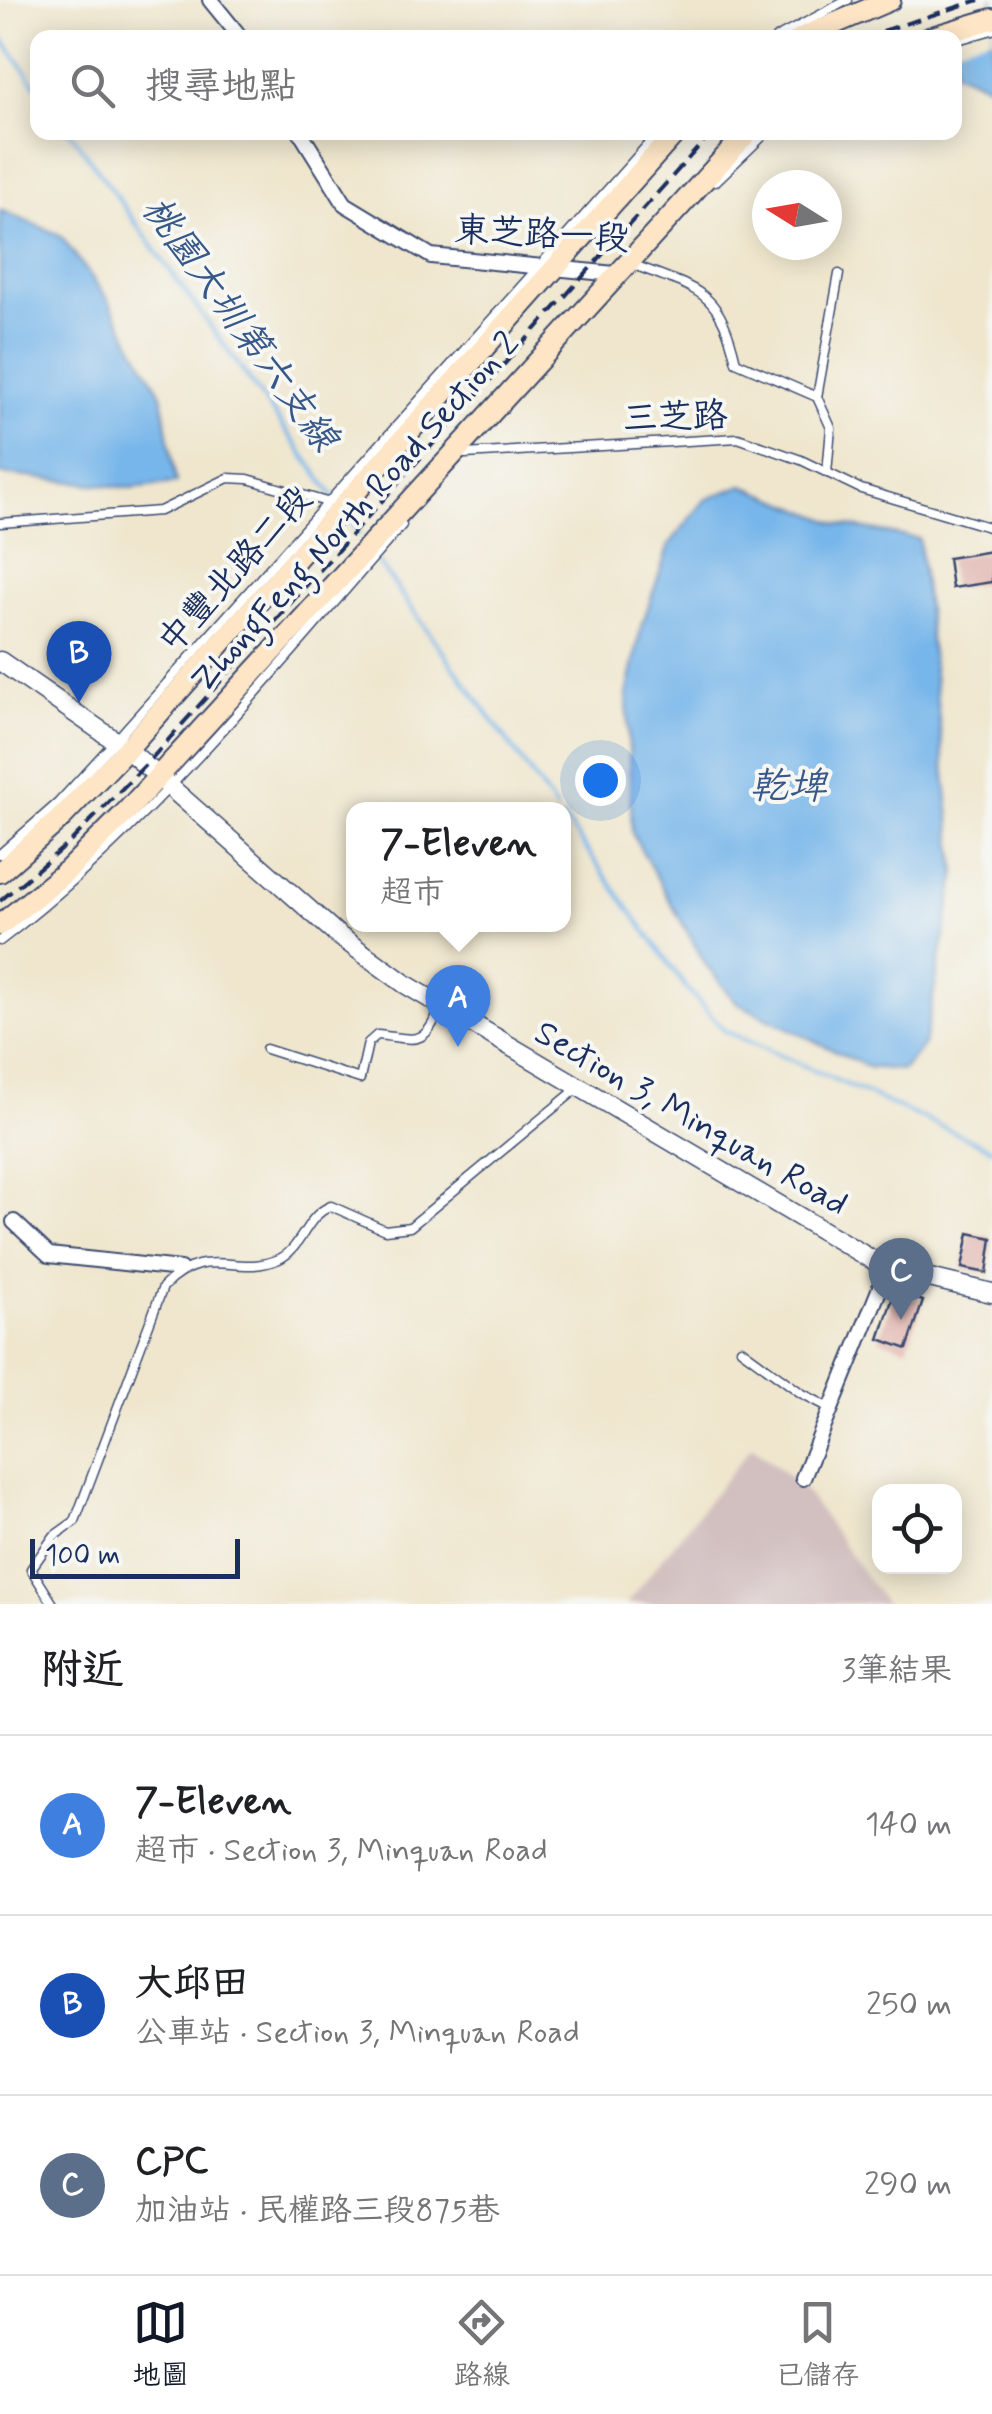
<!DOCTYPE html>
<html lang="zh-TW">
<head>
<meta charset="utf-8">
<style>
	body { margin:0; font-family:Mynerve,"LXGW WenKai TC",sans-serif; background:#f2f2f2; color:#202124 }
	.controls { position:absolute; right:30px; bottom:30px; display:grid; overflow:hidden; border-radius:20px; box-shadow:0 5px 25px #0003 }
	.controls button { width:90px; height:90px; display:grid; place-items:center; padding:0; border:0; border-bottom:2px solid #e0e0e0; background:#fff; color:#202124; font:50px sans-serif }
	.compass { position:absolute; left:752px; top:170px; width:90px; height:90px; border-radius:50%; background:#fff; box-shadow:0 5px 25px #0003; rotate:281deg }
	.scale { position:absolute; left:30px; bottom:25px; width:210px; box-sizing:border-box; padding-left:10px; border:5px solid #1b2f5e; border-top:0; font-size:28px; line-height:35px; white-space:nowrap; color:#1b2f5e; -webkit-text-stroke:8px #f6f6f2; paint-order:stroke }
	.you { position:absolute; left:600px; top:780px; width:35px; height:35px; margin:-25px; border:8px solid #fff; border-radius:50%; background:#1a73e8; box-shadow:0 0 0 15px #1a73e833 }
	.badge { display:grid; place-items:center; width:65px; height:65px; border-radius:50%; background:#111827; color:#fff; font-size:32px; font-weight:700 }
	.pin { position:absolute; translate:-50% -82px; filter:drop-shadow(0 2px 5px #0008) }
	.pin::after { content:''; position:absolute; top:52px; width:35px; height:30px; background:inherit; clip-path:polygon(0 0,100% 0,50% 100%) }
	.popup { position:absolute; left:346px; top:802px; width:225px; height:130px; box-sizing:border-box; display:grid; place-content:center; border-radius:20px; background:#fff; filter:drop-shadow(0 2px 8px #0005); font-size:32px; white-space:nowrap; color:#757577 }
	.popup b { font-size:38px; color:#202124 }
	.popup::after { content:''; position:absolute; left:50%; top:100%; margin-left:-20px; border:20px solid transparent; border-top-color:#fff }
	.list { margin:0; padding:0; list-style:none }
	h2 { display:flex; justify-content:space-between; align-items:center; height:130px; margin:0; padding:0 40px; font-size:42px }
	h2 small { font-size:32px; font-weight:400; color:#757577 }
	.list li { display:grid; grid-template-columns:65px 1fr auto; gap:30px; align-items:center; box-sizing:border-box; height:180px; padding:0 40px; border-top:2px solid #e0e0e0 }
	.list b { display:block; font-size:38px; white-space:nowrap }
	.list p { margin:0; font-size:32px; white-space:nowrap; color:#757577 }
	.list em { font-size:32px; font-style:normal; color:#757577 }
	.icon { flex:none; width:55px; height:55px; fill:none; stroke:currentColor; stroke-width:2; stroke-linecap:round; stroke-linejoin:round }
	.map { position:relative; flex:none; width:992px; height:1604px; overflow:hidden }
	.search { position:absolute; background:#fff; box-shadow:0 5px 25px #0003; left:30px; right:30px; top:30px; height:110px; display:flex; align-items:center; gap:25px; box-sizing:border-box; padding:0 35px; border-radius:20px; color:#757577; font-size:38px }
	.sheet { height:670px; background:#fff }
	nav { display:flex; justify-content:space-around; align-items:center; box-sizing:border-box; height:140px; border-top:2px solid #e0e0e0; background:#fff; font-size:28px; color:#757577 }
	nav a { display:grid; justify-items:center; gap:5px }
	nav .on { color:#111827 }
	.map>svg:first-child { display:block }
	.industrial { fill:#d2bfc0 }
	.water { fill:#77b6ea; stroke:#4972a4; stroke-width:2.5 }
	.pier { fill:#efe6cd }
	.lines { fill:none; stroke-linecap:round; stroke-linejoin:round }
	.stream { stroke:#77b6ea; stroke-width:4 }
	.building { fill:#dda9a3 }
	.service-casing { stroke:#3b4a6f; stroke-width:11 }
	.minor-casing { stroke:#3b4a6f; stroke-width:18 }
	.tertiary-casing { stroke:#3b4a6f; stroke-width:21 }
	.secondary-casing { stroke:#3b4a6f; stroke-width:24 }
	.service { stroke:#fff; stroke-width:8 }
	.minor { stroke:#fff; stroke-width:14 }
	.tertiary { stroke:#fff; stroke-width:18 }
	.secondary { stroke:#fde5c5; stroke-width:20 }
	.rail { stroke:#1b2f5e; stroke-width:4; stroke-dasharray:15 8; stroke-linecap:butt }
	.labels { text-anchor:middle; stroke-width:8; stroke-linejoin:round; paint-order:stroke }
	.street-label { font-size:35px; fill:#1b2f5e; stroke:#f6f6f2 }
	.water-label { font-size:38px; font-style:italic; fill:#375888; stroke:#f6f6f2 }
</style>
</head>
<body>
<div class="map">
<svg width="992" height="1604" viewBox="0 0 992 1604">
	<rect width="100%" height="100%" fill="#f6f6f2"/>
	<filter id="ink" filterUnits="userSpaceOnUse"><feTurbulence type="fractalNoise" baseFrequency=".01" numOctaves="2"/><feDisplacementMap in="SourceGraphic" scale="20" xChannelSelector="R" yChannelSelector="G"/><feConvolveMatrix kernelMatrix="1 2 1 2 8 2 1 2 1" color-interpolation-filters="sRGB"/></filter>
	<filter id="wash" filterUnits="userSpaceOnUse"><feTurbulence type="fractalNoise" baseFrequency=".0048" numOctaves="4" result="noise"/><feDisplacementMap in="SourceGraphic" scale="40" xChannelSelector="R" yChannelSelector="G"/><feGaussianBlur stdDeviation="2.25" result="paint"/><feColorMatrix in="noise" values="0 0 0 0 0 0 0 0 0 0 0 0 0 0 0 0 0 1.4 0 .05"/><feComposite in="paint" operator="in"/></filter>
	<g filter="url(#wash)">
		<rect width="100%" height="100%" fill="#efe6cd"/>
		<path class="industrial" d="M 752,1446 L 804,1489 L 885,1604 L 626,1604 Z"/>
		<g class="water">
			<path d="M 992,0 L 992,87 L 955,71 L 954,38 Z"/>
			<path d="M 0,210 L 60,235 L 107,298 L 162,396 L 176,483 L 130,488 L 0,474 Z"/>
			<path d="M 742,485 L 838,524 L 919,539 L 956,873 L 924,1045 L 902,1070 L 868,1067 L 737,1003 L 706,965 L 632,833 L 627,695 L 641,629 L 669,545 L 705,500 Z"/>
		</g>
		<path class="pier" d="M 849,0 L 992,0 L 992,37 L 955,48 L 954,38 L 898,38 Z"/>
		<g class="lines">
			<g class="stream">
				<path d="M 0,36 L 38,88"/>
				<path d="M 70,132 L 334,497"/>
				<path d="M 348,518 L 360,534"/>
				<path d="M 379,563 L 557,810"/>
				<path d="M 563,817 L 688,990 L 725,1031 L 992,1149"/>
			</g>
		</g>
		<g id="blocks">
			<g class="building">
				<path d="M 992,551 L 992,582 L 952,588 L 948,558 Z"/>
				<path d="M 969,1233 L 992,1238 L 987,1273 L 962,1268 Z"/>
				<path d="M 895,1291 L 923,1301 L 907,1349 L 879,1339 Z"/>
			</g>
		</g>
	</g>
	<g filter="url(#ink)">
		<use href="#blocks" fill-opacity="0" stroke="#3b4a6f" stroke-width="2.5"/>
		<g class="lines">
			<defs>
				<g id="service">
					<path d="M 776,38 L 848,0"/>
					<path d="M 954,41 L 992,30"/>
					<path d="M 715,182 L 767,132"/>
					<path d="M 634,265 C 699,290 719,289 736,362 L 817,397 L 831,428 L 827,473"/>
					<path d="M 817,397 L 839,274"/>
					<path d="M 465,454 L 738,438 L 801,460 L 861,489 L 992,528"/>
					<path d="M 0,523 L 160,511 L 228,478 L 248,479 L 330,503"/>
					<path d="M 0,854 L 58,803 L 116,740 L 659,132"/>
					<path d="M 0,941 C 153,824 275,669 402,525"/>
					<path d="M 266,1049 L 360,1079 L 368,1043 L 377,1035 C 417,1039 423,1048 441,1007"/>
					<path d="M 741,1349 L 801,1393 L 828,1407"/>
					<path d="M 53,1604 L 31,1569 L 54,1536 L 75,1521 L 163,1287 C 207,1242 235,1278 279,1259 C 302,1249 305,1216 331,1206 L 385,1230 L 410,1227 L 578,1088"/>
				</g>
				<g id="minor">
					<path d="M 210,0 L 241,38"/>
					<path d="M 300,132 L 345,204 L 431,256 L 615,274 L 623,270"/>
					<path d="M 14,1222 L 49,1255 L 180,1269"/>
					<path d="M 803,1478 L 888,1268"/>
				</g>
				<path id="tertiary" d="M 0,661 L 127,749 L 338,935 L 405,984 L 869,1258 L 888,1268 L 992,1293"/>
				<g id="secondary">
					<path d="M 801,38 L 890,0"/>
					<path d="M 929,38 L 992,19"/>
					<path d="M 0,872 L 59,820 L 127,749 L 676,132"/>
					<path d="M 0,925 L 68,870 L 125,813 L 748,132"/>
				</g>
			</defs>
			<use href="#service" class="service-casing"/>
			<use href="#minor" class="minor-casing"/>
			<use href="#tertiary" class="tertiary-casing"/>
			<use href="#secondary" class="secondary-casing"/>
			<use href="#service" class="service"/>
			<use href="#minor" class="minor"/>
			<use href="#tertiary" class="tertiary"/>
			<use href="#secondary" class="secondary"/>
			<g class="rail">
				<path d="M 861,38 L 979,0"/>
				<path d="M 0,901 L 71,841 L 152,758 L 712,132"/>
			</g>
		</g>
	</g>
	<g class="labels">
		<g class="street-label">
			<text transform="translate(542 233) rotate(3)" y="12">東芝路一段</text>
			<text transform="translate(675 416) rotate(-2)" y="12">三芝路</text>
			<text transform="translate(354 511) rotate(-48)" y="12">ZhongFeng North Road Section 2</text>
			<text transform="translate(234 569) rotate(-48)" y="12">中豐北路二段</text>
			<text transform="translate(692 1117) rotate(30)" y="12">Section 3, Minquan Road</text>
		</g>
		<g class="water-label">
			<text transform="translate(241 323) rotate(54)" y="13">桃園大圳第六支線</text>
			<text x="788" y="798">乾埤</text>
		</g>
	</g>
</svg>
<div class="controls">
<button><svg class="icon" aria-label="locate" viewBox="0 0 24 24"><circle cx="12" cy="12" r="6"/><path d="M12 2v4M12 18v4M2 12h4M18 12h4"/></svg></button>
</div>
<svg class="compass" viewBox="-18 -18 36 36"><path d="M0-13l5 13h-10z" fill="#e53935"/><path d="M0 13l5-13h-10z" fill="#757577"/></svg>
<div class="scale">100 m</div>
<div class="you"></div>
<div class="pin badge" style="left:458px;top:1047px;background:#3f7fe0">A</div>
<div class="popup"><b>7-Eleven</b>超市</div>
<div class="pin badge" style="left:79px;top:703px;background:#1a4fb4">B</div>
<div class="pin badge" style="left:901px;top:1320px;background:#5c6f8a">C</div>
<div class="search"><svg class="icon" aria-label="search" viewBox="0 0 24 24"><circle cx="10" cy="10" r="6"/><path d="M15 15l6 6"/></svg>搜尋地點</div>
</div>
<section class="sheet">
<h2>附近<small>3筆結果</small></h2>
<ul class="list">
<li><span class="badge" style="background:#3f7fe0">A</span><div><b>7-Eleven</b><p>超市 · Section 3, Minquan Road</p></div><em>140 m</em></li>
<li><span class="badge" style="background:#1a4fb4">B</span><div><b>大邱田</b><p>公車站 · Section 3, Minquan Road</p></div><em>250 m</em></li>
<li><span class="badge" style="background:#5c6f8a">C</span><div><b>CPC</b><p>加油站 · 民權路三段875巷</p></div><em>290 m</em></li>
</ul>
</section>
<nav>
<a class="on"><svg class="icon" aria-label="map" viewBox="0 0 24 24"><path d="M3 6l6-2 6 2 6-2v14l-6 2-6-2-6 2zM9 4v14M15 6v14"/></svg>地圖</a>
<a><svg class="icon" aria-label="directions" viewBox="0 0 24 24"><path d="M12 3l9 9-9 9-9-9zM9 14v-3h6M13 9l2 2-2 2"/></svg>路線</a>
<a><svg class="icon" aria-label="saved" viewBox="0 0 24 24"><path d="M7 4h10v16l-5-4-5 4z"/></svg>已儲存</a>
</nav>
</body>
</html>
